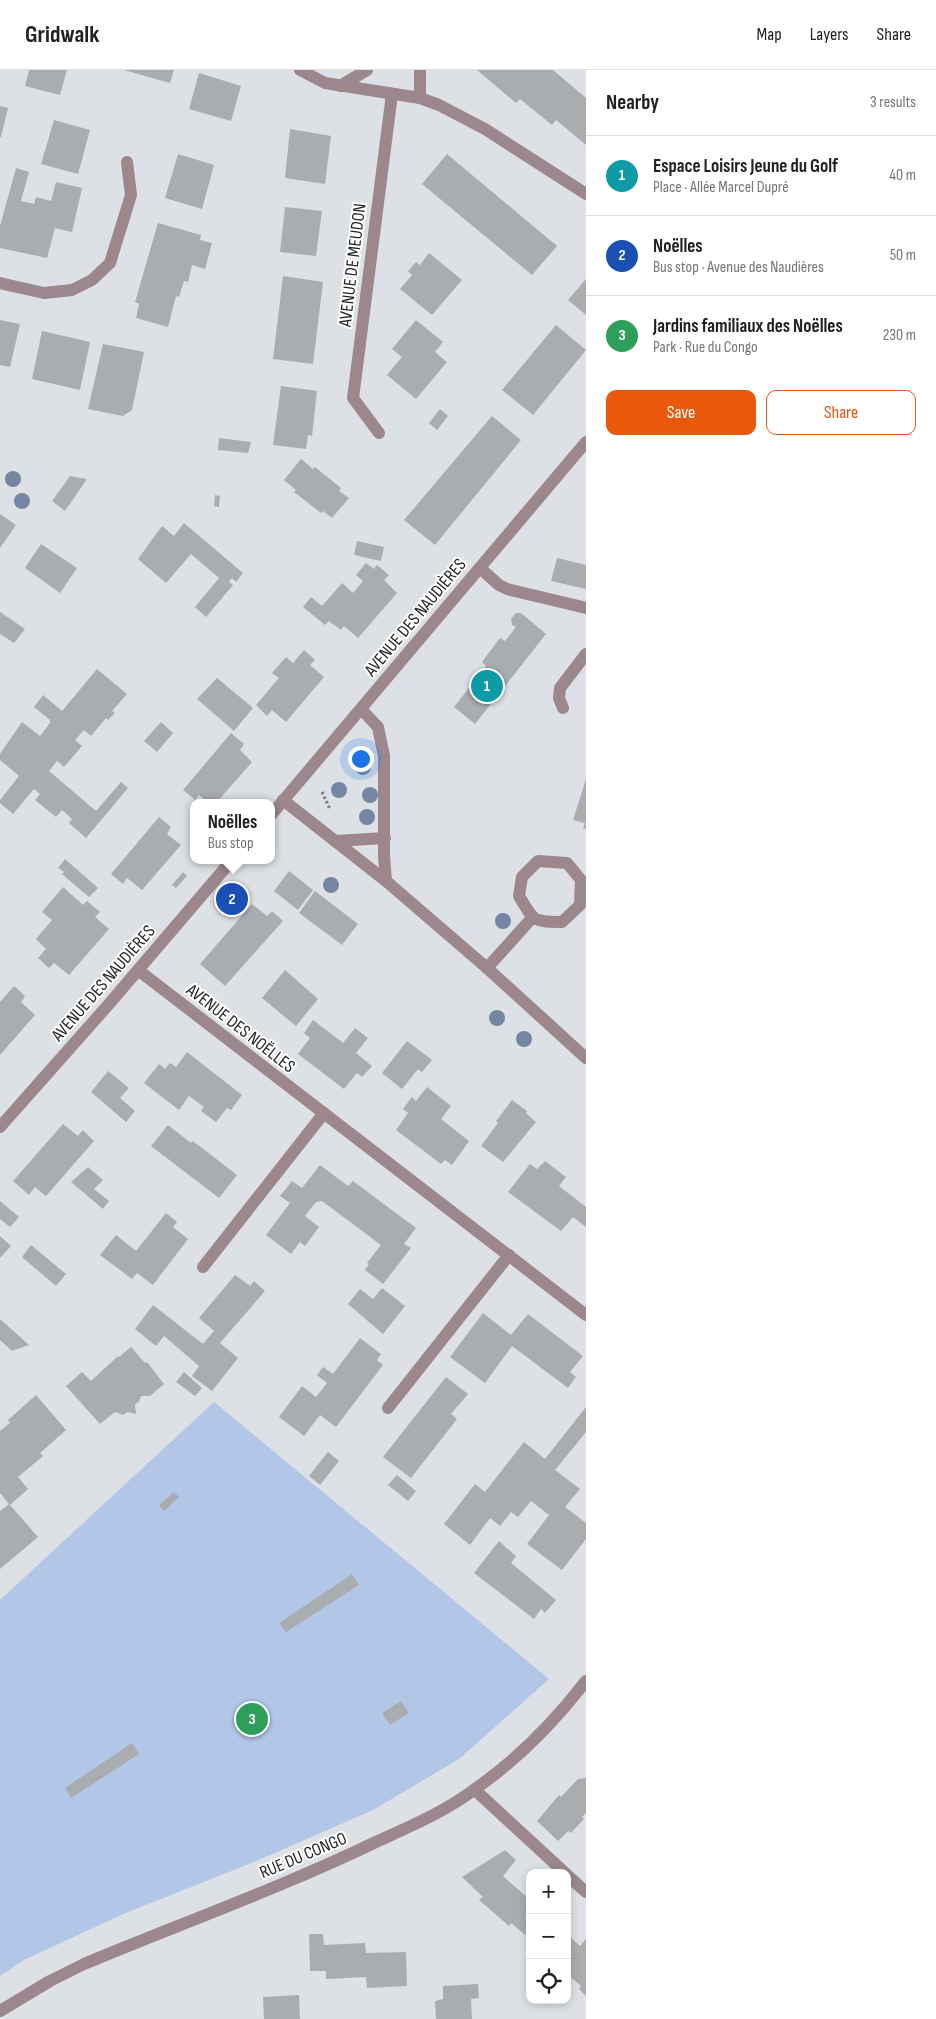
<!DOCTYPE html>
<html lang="en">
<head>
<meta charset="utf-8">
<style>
	body { margin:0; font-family:"Sofia Sans Condensed",sans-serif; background:#f2f2f2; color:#202124 }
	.controls { position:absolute; right:15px; bottom:15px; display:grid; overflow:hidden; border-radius:10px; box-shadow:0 2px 8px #0003 }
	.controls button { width:45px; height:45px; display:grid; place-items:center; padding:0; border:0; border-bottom:1px solid #e0e0e0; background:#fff; color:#202124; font:25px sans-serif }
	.you { position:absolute; left:360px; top:688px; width:18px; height:18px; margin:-12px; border:4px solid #fff; border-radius:50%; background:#1a73e8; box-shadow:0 0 0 8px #1a73e833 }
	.badge { display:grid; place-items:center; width:32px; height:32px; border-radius:50%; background:#ea580c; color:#fff; font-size:16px; font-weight:700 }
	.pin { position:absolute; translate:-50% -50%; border:2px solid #fff; box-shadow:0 1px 5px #0006 }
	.popup { position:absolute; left:190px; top:729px; width:85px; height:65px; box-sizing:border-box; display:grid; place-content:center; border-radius:10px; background:#fff; filter:drop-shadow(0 1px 4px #0005); font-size:16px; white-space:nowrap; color:#757577 }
	.popup b { font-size:19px; color:#202124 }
	.popup::after { content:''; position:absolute; left:50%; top:100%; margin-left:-10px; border:10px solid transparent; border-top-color:#fff }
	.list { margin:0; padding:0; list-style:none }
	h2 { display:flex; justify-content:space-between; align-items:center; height:65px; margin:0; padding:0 20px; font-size:21px }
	h2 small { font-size:16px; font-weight:400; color:#757577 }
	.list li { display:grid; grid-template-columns:32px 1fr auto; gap:15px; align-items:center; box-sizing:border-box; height:80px; padding:0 20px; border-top:1px solid #e0e0e0 }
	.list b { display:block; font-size:19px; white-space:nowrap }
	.list p { margin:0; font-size:16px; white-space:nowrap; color:#757577 }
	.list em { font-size:16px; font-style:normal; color:#757577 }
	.actions { display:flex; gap:10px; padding:15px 20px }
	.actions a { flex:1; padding:11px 0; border:1px solid #ea580c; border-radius:10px; text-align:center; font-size:18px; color:#ea580c }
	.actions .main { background:#ea580c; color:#fff }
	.icon { flex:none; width:28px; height:28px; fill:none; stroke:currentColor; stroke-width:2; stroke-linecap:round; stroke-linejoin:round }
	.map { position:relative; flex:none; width:586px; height:1949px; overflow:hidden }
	header { display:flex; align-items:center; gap:30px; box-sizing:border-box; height:70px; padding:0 25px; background:#fff; border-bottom:1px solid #e0e0e0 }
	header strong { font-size:24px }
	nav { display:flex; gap:28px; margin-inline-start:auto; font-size:18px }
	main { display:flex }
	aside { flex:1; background:#fff }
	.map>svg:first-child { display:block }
	.green { fill:#b2c6e8 }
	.building { fill:#aaadb0 }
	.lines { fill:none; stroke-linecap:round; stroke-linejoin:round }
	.path { stroke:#7b7d80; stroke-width:3; stroke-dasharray:2.5 2.5; stroke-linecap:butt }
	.minor { stroke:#9c878c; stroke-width:12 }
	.tree { fill:#7586a2 }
	.labels { text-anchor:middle; stroke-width:4; stroke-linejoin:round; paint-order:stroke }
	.street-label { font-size:18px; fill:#222325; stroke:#fff }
</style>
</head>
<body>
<header>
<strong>Gridwalk</strong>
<nav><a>Map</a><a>Layers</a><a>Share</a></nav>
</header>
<main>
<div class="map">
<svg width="586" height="1949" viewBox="0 0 586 1949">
	<rect width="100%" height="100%" fill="#dde0e4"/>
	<path class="green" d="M 214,1332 L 549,1609 L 459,1689 L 373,1740 L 254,1792 L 123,1844 L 24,1890 L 0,1906 L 0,1530 Z"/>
	<g class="building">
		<path d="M 29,0 L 67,0 L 60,25 L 25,16 Z"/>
		<path d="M 124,0 L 174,0 L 170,13 Z"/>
		<path d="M 477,0 L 553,0 L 586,28 L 586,75 L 556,50 L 552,55 L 520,29 L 516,33 Z"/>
		<path d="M 199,3 L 241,16 L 231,51 L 189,39 Z"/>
		<path d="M 0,36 L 8,38 L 1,67 L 0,67 Z"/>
		<path d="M 54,50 L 90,60 L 78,104 L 41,94 Z"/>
		<path d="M 290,59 L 331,66 L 325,114 L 285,108 Z"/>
		<path d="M 178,84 L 214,95 L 202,139 L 165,128 Z"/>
		<path d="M 447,84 L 557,176 L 532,205 L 422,114 Z"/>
		<path d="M 16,98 L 29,102 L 21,131 L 34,134 L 36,127 L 51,131 L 56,112 L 82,118 L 72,162 L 55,158 L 47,188 L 0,178 L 0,156 Z"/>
		<path d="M 285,137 L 322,141 L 316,186 L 280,182 Z"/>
		<path d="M 158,153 L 201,165 L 200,170 L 212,173 L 205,199 L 192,195 L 188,212 L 184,211 L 179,227 L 176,226 L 168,257 L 136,248 L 139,234 L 135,232 Z"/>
		<path d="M 429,183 L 462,210 L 432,245 L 400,219 L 412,205 L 408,201 L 416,192 L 420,195 Z"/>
		<path d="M 283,206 L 323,212 L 313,294 L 273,289 Z"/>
		<path d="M 586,209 L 586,245 L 568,230 Z"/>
		<path d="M 0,250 L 20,254 L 10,297 L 0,295 Z"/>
		<path d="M 416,250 L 443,272 L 435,282 L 447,292 L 416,329 L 387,305 L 402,287 L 392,279 Z"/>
		<path d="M 556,255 L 586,280 L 533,345 L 502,320 Z"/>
		<path d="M 42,261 L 90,272 L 80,320 L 32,309 Z"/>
		<path d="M 103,274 L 144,282 L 132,340 L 123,346 L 88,339 Z"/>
		<path d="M 281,316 L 317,321 L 312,366 L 308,365 L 306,379 L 273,375 Z"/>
		<path d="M 440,339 L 448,346 L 437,360 L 429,353 Z"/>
		<path d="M 492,346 L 521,370 L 435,475 L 404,450 Z"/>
		<path d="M 219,368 L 251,372 L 248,383 L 218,380 Z"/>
		<path d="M 301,389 L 313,399 L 315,397 L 341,418 L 339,421 L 349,428 L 332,448 L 323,441 L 321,443 L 294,422 L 296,420 L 284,410 Z"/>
		<path d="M 70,406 L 87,409 L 65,441 L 52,431 Z"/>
		<path d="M 215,425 L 220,426 L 219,437 L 214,436 Z"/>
		<path d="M 0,444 L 16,455 L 0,478 Z"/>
		<path d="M 184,453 L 243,503 L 236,512 L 232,508 L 229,512 L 233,515 L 206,547 L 195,537 L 219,508 L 191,484 L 166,513 L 138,489 L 162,456 L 174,466 Z"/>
		<path d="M 357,471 L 384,477 L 381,491 L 354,485 Z"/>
		<path d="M 41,474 L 77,498 L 60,523 L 25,498 Z"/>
		<path d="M 557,488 L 586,495 L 586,519 L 551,511 Z"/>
		<path d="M 366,493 L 374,499 L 377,495 L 389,505 L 384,510 L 397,523 L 358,568 L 344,556 L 341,560 L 329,551 L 325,555 L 303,537 L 311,527 L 322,536 L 342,513 L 353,523 L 363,511 L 356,505 Z"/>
		<path d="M 0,542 L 25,559 L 14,573 L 0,564 Z"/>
		<path d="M 516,543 L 521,543 L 546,564 L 475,654 L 454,637 L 486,596 L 482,592 L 500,568 L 505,571 L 516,557 L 512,555 L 511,549 Z"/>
		<path d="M 304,580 L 315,590 L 310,595 L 324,607 L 286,652 L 272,640 L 267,646 L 256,635 L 279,608 L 272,603 L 286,587 L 293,593 Z"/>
		<path d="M 97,599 L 127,624 L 112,641 L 115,643 L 108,650 L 106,648 L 91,666 L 84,660 L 75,670 L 82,676 L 64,697 L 57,691 L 49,701 L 96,741 L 121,712 L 128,718 L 86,768 L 69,753 L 72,749 L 62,740 L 56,747 L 35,730 L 40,724 L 34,719 L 13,744 L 0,733 L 0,730 L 19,706 L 0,690 L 0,684 L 22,652 L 40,666 L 50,653 L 50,650 L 34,637 L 43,625 L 62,641 Z"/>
		<path d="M 217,608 L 253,638 L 234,661 L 197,629 Z"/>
		<path d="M 161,652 L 173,663 L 157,682 L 144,671 Z"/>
		<path d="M 231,663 L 244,674 L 240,680 L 252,692 L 216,733 L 209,733 L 199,725 L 195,730 L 183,720 Z"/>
		<path d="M 586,709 L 586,759 L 583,758 L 585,753 L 573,750 Z"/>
		<path d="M 159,747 L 171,757 L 167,764 L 181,775 L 142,820 L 127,808 L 123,814 L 111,804 Z"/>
		<path d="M 65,789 L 98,818 L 89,827 L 62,804 L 64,802 L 58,798 Z"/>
		<path d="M 289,801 L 313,820 L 298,840 L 274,821 Z"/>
		<path d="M 183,802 L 187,806 L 176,818 L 172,815 Z"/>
		<path d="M 63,817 L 83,835 L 87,831 L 100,842 L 95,847 L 109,859 L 69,905 L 54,893 L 49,898 L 38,888 L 46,879 L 36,869 L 52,850 L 42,842 Z"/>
		<path d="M 315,821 L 358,854 L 342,875 L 299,843 Z"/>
		<path d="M 252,834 L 267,846 L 272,841 L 283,851 L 225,916 L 200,894 Z"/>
		<path d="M 285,900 L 318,929 L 296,956 L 262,928 Z"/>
		<path d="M 14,916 L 25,926 L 21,932 L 35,945 L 0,985 L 0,932 Z"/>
		<path d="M 313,950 L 343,973 L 355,958 L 368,968 L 356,983 L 372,996 L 362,1007 L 357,1003 L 344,1019 L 298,984 L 310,968 L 304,963 Z"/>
		<path d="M 407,971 L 432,990 L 422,1002 L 418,999 L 402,1019 L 382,1003 Z"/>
		<path d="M 187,982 L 242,1025 L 231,1040 L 227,1038 L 216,1052 L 201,1041 L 204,1037 L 189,1026 L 179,1040 L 144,1013 L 159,994 L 165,999 L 170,993 L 176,997 Z"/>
		<path d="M 108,1001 L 129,1018 L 120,1028 L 135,1041 L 126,1052 L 91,1022 Z"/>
		<path d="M 427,1017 L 451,1036 L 441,1049 L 469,1071 L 452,1095 L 445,1090 L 441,1094 L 396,1060 L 408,1043 L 403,1039 L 412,1027 L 416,1031 Z"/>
		<path d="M 512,1030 L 527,1041 L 526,1043 L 536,1052 L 503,1092 L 481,1076 L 498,1053 L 496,1051 Z"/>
		<path d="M 63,1054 L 78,1066 L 83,1060 L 94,1071 L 46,1126 L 35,1117 L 29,1125 L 13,1111 Z"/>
		<path d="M 168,1055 L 191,1073 L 193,1071 L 237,1105 L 219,1128 L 151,1076 Z"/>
		<path d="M 545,1091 L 566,1107 L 559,1116 L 586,1137 L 586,1157 L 573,1147 L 561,1161 L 508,1122 L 530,1094 L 537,1099 Z"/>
		<path d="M 320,1095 L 348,1116 L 353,1111 L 416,1158 L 404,1174 L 411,1178 L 383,1214 L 365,1200 L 369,1194 L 367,1193 L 381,1175 L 322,1131 L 316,1132 L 305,1146 L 319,1157 L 305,1176 L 300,1172 L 291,1184 L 266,1165 L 290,1133 L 280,1126 L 292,1111 L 302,1118 Z"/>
		<path d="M 88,1097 L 103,1110 L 94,1119 L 109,1131 L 103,1139 L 71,1112 Z"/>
		<path d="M 0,1131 L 19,1147 L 10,1157 L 0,1149 Z"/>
		<path d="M 166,1143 L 177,1152 L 173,1157 L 188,1169 L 153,1215 L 137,1203 L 132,1209 L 100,1185 L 116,1165 L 136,1181 Z"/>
		<path d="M 0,1166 L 11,1176 L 0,1188 Z"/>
		<path d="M 31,1175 L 66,1204 L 56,1216 L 22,1187 Z"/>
		<path d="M 235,1205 L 250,1216 L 254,1211 L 265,1221 L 220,1273 L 238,1288 L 212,1321 L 192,1306 L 199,1296 L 164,1266 L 156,1276 L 135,1259 L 153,1235 L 203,1274 L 214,1261 L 199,1248 Z"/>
		<path d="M 382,1218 L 405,1236 L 383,1264 L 348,1234 L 360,1219 L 373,1229 Z"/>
		<path d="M 483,1243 L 511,1265 L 528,1244 L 583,1286 L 570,1302 L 576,1307 L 568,1318 L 512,1276 L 485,1313 L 450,1287 Z"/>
		<path d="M 0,1249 L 29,1275 L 12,1281 L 0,1270 Z"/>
		<path d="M 360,1268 L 381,1284 L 377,1290 L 383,1295 L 336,1357 L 320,1345 L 304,1366 L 279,1347 L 302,1316 L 316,1327 L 327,1313 L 317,1305 L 323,1297 L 333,1304 Z"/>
		<path d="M 131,1277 L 145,1293 L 147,1292 L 164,1314 L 150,1326 L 141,1326 L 139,1332 L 135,1334 L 136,1344 L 127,1342 L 123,1345 L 115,1342 L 100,1354 L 66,1316 L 82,1302 L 91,1311 L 118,1286 L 119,1287 Z"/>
		<path d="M 184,1302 L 202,1318 L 195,1326 L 176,1312 Z"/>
		<path d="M 446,1307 L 468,1324 L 451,1344 L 457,1349 L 411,1408 L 383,1387 Z"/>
		<path d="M 36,1325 L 66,1360 L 40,1383 L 43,1386 L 18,1407 L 28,1419 L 10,1435 L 38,1467 L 0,1499 L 0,1441 L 9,1434 L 0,1423 L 0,1361 L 10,1353 L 8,1350 Z"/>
		<path d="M 586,1337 L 586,1362 L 555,1400 L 580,1419 L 565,1437 L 586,1453 L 586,1469 L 562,1500 L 527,1474 L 549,1445 L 531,1431 L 518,1447 L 511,1442 L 500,1456 L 490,1448 L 470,1475 L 444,1454 L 475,1414 L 485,1422 L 524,1372 L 545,1389 Z"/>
		<path d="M 328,1382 L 339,1391 L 320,1415 L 309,1406 Z"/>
		<path d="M 397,1405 L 416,1421 L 408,1431 L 388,1415 Z"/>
		<path d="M 174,1422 L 179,1427 L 164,1441 L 159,1435 Z"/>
		<path d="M 499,1471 L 516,1486 L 511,1493 L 556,1530 L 545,1543 L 541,1539 L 534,1549 L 474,1503 Z"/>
		<path d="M 352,1504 L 359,1515 L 286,1562 L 279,1553 Z"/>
		<path d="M 401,1631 L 409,1643 L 390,1655 L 382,1643 Z"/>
		<path d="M 132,1673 L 139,1684 L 71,1728 L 65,1718 Z"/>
		<path d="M 586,1708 L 586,1743 L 582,1747 L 584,1749 L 571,1763 L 568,1761 L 558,1771 L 537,1751 L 559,1725 L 561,1727 L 578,1709 Z"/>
		<path d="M 505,1780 L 516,1790 L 503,1806 L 530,1830 L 530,1869 L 511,1853 L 509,1856 L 479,1830 L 483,1827 L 462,1807 Z"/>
		<path d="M 309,1864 L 323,1864 L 324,1875 L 365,1873 L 366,1883 L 406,1882 L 407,1916 L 367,1918 L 366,1907 L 326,1909 L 326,1901 L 310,1901 Z"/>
		<path d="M 567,1864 L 580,1876 L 586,1869 L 586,1926 L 579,1919 L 581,1916 L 567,1904 Z"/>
		<path d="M 478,1914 L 479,1928 L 471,1929 L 472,1949 L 436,1949 L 435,1931 L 443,1929 L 443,1916 Z"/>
		<path d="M 299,1925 L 300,1949 L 264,1949 L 263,1927 Z"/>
	</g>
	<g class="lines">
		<path class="path" d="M 322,722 L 330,739"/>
		<g class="minor">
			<path d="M 300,0 L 325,13 L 420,28 L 439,35 L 485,59 L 586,124"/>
			<path d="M 340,16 L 367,0"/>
			<path d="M 420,28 L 420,0"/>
			<path d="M 0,213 L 44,223 L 72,220 L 92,210 L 110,193 L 131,125 L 127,92"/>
			<path d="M 379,363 L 353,328 L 392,24"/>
			<path d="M 480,498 L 499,515 L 507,519 L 586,538"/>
			<path d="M 563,638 L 559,628 L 560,618 L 586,584"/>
			<path d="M 361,639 L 378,657 L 384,686 L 384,786 L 386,811"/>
			<path d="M 283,730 L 386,811 L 487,898 L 586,988"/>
			<path d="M 271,745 L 586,372"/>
			<path d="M 335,771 L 385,768"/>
			<path d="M 538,791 L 567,793 L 581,810 L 580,835 L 562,852 C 531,851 535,852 519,826 L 522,807 Z"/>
			<path d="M 487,898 L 532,848"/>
			<path d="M 138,900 L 586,1245"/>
			<path d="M 0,1057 L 109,934 L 232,790"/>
			<path d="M 203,1197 L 324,1043"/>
			<path d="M 388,1338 L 509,1185"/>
			<path d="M 475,1720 L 565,1803"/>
			<path d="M 567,1805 L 586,1822"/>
			<path d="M 0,1941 L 50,1911 L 84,1894 C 182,1853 283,1817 378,1771 C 411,1756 446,1741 475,1719 C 517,1690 555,1651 586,1611"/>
		</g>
	</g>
	<g class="tree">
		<circle cx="13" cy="409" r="8"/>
		<circle cx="22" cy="431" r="8"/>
		<circle cx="363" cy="697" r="8"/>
		<circle cx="339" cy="720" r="8"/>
		<circle cx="370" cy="725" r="8"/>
		<circle cx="367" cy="747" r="8"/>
		<circle cx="331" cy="815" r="8"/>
		<circle cx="503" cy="851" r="8"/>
		<circle cx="497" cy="948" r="8"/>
		<circle cx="524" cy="969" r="8"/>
	</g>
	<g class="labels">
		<g class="street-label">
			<text transform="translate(352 195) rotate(-83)" y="6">AVENUE DE MEUDON</text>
			<text transform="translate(415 547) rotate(-50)" y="6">AVENUE DES NAUDIÈRES</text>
			<text transform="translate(103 913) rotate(-49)" y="6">AVENUE DES NAUDIÈRES</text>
			<text transform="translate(241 958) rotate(38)" y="6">AVENUE DES NOËLLES</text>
			<text transform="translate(303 1785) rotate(-23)" y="6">RUE DU CONGO</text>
		</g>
	</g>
</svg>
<div class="controls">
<button>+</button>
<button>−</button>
<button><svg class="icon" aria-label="locate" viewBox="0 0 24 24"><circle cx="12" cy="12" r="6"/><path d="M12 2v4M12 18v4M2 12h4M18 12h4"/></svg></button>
</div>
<div class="you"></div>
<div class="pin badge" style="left:487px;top:616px;background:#0f9aa8">1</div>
<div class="pin badge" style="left:232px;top:829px;background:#1a4fb4">2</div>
<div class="popup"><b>Noëlles</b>Bus stop</div>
<div class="pin badge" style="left:252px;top:1649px;background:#2e9e5b">3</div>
</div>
<aside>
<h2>Nearby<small>3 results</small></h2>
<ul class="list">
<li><span class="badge" style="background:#0f9aa8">1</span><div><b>Espace Loisirs Jeune du Golf</b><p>Place · Allée Marcel Dupré</p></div><em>40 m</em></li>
<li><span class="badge" style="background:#1a4fb4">2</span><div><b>Noëlles</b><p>Bus stop · Avenue des Naudières</p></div><em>50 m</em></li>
<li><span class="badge" style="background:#2e9e5b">3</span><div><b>Jardins familiaux des Noëlles</b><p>Park · Rue du Congo</p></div><em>230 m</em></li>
</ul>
<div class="actions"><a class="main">Save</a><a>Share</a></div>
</aside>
</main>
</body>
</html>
